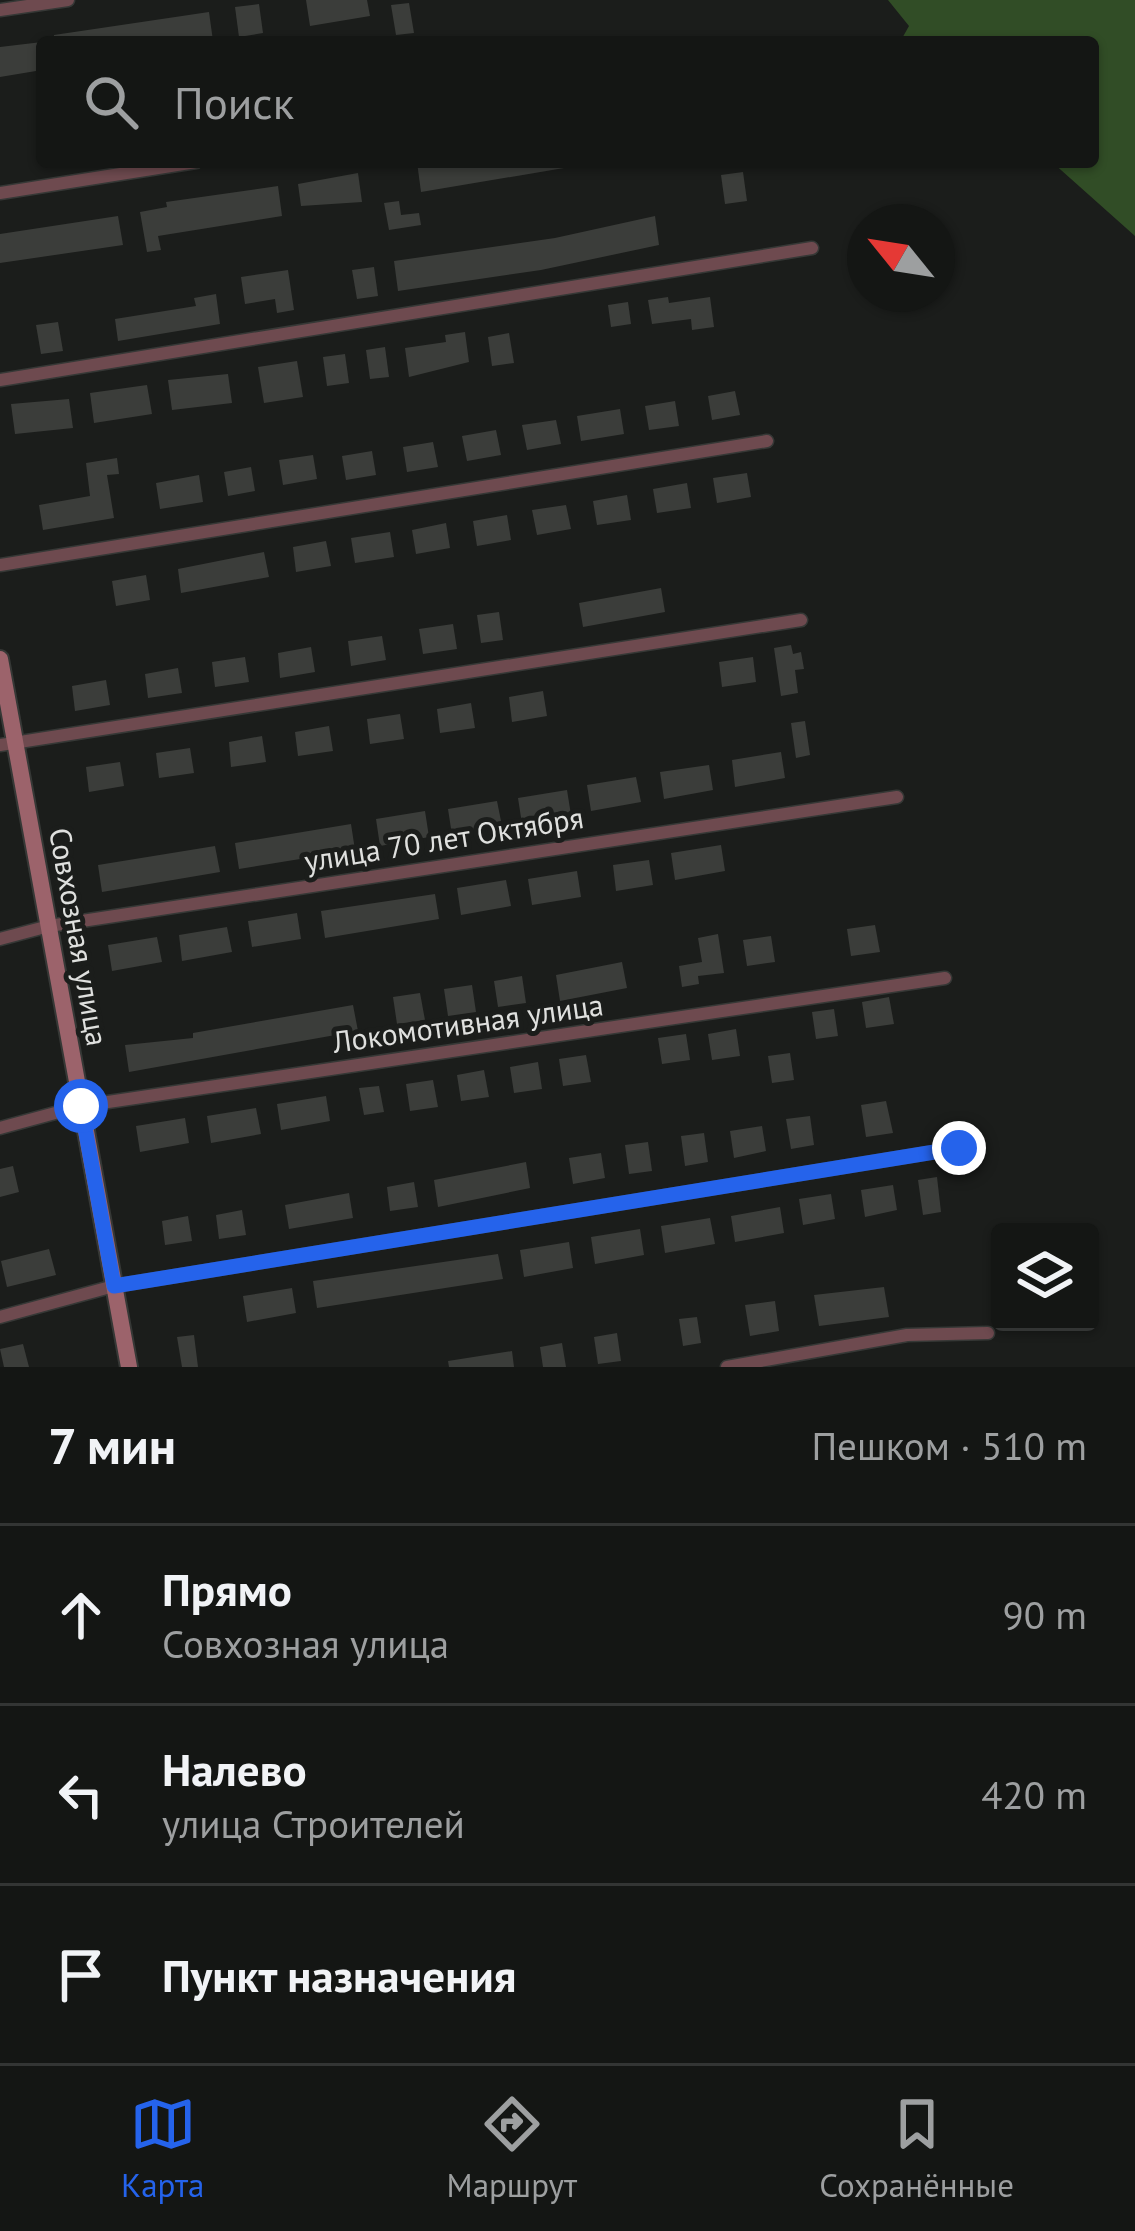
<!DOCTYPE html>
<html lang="ru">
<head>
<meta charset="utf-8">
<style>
	body { margin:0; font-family:"PT Sans",sans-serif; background:#1d1f1d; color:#f1f3f6 }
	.controls { position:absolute; right:36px; bottom:36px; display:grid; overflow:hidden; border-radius:12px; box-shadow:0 3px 9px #0004 }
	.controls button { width:108px; height:108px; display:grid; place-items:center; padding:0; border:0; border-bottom:3px solid #333534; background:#141614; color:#f1f3f6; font:60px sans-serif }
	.compass { position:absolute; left:847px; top:204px; width:108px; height:108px; border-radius:50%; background:#141614; box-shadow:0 3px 9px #0004; rotate:300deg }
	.stop { position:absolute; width:36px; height:36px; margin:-27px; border:9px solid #2563eb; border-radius:50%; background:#fff }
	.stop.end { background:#2563eb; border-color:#fff; box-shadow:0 3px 12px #0008 }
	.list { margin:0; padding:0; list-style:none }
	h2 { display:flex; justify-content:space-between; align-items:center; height:156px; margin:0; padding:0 48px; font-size:51px }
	h2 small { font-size:39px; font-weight:400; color:#9d9fa0 }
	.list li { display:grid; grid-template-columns:78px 1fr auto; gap:36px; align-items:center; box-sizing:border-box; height:180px; padding:0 48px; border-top:3px solid #333534 }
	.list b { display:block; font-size:45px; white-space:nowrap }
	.list p { margin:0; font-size:39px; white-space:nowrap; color:#9d9fa0 }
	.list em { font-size:39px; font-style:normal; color:#9d9fa0 }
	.icon { flex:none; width:66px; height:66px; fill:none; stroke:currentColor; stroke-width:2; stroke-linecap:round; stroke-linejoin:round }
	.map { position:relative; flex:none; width:1135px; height:1367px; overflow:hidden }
	.search { position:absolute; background:#141614; box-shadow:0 3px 9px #0004; left:36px; right:36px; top:36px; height:132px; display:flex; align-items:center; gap:30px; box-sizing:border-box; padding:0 42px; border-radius:12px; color:#9d9fa0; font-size:45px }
	.sheet { height:696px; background:#141614 }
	nav { display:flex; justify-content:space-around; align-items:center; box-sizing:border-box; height:168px; border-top:3px solid #333534; background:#141614; font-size:33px; color:#9d9fa0 }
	nav a { display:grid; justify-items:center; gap:6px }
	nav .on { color:#2563eb }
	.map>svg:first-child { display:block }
	.green { fill:#314d26 }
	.building { fill:#3b3d3a }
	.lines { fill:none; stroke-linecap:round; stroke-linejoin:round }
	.street-casing { stroke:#363836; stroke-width:15 }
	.secondary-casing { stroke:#363836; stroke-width:20 }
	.street { stroke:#6e4a4f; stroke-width:12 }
	.secondary { stroke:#9c636b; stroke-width:16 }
	.route { stroke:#2563eb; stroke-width:15 }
	.labels { text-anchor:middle; stroke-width:10; stroke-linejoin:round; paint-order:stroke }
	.street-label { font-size:30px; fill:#dfe0de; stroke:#1b1d1b }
</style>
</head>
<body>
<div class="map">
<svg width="1135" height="1367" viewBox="0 0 1135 1367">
	<rect width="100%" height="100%" fill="#1b1d1b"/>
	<path class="green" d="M 888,0 L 1135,0 L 1135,236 L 1052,162 L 1093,162 L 1093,42 L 900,42 L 909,26 Z"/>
	<g class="building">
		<path d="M 306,0 L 367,0 L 370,16 L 310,26 Z"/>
		<path d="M 409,3 L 414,33 L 396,35 L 391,5 Z"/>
		<path d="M 259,4 L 263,33 L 239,37 L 235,7 Z"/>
		<path d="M 209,12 L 213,41 L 54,42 L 54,35 Z"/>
		<path d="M 42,42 L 42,70 L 0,77 L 0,47 Z"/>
		<path d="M 417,162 L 564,162 L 564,168 L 421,192 Z"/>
		<path d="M 743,172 L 747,201 L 725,204 L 721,175 Z"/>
		<path d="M 358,173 L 362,202 L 301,206 L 298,184 Z"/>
		<path d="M 278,186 L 282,216 L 158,236 L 161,250 L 147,252 L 140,212 L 167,207 L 166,202 Z"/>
		<path d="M 399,201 L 401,215 L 419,213 L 421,225 L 389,230 L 384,203 Z"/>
		<path d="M 118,216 L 123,245 L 0,263 L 0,234 Z"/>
		<path d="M 655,216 L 659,245 L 541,270 L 398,291 L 394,261 L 555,238 Z"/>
		<path d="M 374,267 L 378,296 L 357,299 L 352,270 Z"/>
		<path d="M 288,270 L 294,310 L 277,313 L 275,299 L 245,304 L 241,277 Z"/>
		<path d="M 216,294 L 220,324 L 118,341 L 115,319 L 196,306 L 194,298 Z"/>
		<path d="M 668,297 L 669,303 L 710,297 L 714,327 L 692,330 L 691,319 L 652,324 L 648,300 Z"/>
		<path d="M 628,302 L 631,324 L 611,327 L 608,305 Z"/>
		<path d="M 58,322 L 63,351 L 41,354 L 36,325 Z"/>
		<path d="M 465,332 L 469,362 L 409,377 L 405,348 L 446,342 L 445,335 Z"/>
		<path d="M 509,333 L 514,363 L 492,366 L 488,337 Z"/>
		<path d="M 385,347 L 389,377 L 370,379 L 366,350 Z"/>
		<path d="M 345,354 L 349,383 L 327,386 L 323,357 Z"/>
		<path d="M 297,361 L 303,397 L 264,403 L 258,367 Z"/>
		<path d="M 228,374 L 232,403 L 172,410 L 168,380 Z"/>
		<path d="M 147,385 L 152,414 L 94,423 L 90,393 Z"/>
		<path d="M 735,391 L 740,415 L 712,420 L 708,396 Z"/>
		<path d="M 69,399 L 73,428 L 15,434 L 11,404 Z"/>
		<path d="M 675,401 L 679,426 L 649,430 L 645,406 Z"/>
		<path d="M 620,409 L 624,434 L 581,441 L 577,416 Z"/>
		<path d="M 556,420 L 561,444 L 527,450 L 522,425 Z"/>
		<path d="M 496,430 L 501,455 L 467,461 L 462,436 Z"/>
		<path d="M 433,442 L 438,467 L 407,472 L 403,447 Z"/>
		<path d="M 372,451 L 376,475 L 346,480 L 342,456 Z"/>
		<path d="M 313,455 L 317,479 L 283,485 L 279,460 Z"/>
		<path d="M 117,458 L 119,474 L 107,475 L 114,518 L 43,530 L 39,505 L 90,496 L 86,463 Z"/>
		<path d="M 251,467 L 255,491 L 228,496 L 224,472 Z"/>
		<path d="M 747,473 L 751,497 L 717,503 L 713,478 Z"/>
		<path d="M 199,475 L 203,502 L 160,509 L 156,483 Z"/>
		<path d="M 687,483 L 691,508 L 657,513 L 653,489 Z"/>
		<path d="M 627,495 L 631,520 L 597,525 L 593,501 Z"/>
		<path d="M 566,505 L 571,529 L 537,535 L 532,510 Z"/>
		<path d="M 507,515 L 511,540 L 477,546 L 473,521 Z"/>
		<path d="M 446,523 L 450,548 L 416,554 L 412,530 Z"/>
		<path d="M 390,532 L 394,557 L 355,563 L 351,538 Z"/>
		<path d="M 326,541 L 331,566 L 296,572 L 293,547 Z"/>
		<path d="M 264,552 L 269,577 L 181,593 L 178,569 Z"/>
		<path d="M 146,575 L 150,600 L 116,606 L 112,581 Z"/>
		<path d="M 661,588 L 665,612 L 583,627 L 579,603 Z"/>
		<path d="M 499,612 L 503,640 L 481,643 L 477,615 Z"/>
		<path d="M 453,624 L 457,649 L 423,654 L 419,629 Z"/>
		<path d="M 382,636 L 386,660 L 351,666 L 348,641 Z"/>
		<path d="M 791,645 L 793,654 L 801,652 L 804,669 L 795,670 L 798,693 L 781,696 L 774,648 Z"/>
		<path d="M 311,647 L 315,672 L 280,678 L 278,653 Z"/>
		<path d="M 245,657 L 249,682 L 215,687 L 212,662 Z"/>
		<path d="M 753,657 L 756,682 L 722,687 L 719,662 Z"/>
		<path d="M 178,668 L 182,693 L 148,698 L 145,674 Z"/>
		<path d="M 106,680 L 110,705 L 75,711 L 72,686 Z"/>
		<path d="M 543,691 L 547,716 L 512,722 L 509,697 Z"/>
		<path d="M 471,703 L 475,728 L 440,733 L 437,709 Z"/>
		<path d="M 400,714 L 404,739 L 370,744 L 367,719 Z"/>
		<path d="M 805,721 L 810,755 L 796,758 L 791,723 Z"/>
		<path d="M 329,726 L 333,751 L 298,756 L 295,732 Z"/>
		<path d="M 262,736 L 266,762 L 231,767 L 229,742 Z"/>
		<path d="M 190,748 L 194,773 L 159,778 L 156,753 Z"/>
		<path d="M 781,752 L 785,778 L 735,787 L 732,760 Z"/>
		<path d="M 120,762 L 124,786 L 89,792 L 86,767 Z"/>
		<path d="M 709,765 L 713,790 L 664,799 L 660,772 Z"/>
		<path d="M 636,777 L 641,802 L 591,811 L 587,785 Z"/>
		<path d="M 567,790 L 571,815 L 522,824 L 518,798 Z"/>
		<path d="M 497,801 L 502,826 L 452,835 L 448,809 Z"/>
		<path d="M 425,811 L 429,837 L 380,846 L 376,819 Z"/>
		<path d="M 351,824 L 355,850 L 239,869 L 235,843 Z"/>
		<path d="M 721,845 L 725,871 L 675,880 L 671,853 Z"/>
		<path d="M 215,846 L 220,872 L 102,892 L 98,865 Z"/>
		<path d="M 649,860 L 653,885 L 616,891 L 613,865 Z"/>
		<path d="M 577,871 L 581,897 L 532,905 L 528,879 Z"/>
		<path d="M 506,880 L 511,906 L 461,915 L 457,888 Z"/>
		<path d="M 435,894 L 439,919 L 325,938 L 321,911 Z"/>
		<path d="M 297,913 L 301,939 L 252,947 L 248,921 Z"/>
		<path d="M 875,925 L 880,952 L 851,956 L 847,929 Z"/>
		<path d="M 227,927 L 232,952 L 182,961 L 179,935 Z"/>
		<path d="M 718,934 L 724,973 L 698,976 L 699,984 L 682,987 L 679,966 L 702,962 L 698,938 Z"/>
		<path d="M 771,936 L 775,962 L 747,966 L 743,940 Z"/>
		<path d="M 157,937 L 162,962 L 112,971 L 108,945 Z"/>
		<path d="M 622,962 L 627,988 L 560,1001 L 556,975 Z"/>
		<path d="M 522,976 L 526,1003 L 498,1007 L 494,981 Z"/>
		<path d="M 472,985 L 476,1012 L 448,1016 L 444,989 Z"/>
		<path d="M 420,993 L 425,1020 L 397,1024 L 393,997 Z"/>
		<path d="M 889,997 L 894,1024 L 866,1028 L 862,1002 Z"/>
		<path d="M 353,1005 L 358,1031 L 129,1072 L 125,1045 L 193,1038 L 193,1033 Z"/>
		<path d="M 834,1009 L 838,1036 L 816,1039 L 812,1012 Z"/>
		<path d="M 736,1029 L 740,1056 L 712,1060 L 708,1034 Z"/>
		<path d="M 686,1034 L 690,1060 L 662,1064 L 658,1038 Z"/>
		<path d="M 790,1053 L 794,1080 L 772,1083 L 768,1056 Z"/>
		<path d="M 586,1055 L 591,1082 L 563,1086 L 559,1059 Z"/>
		<path d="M 538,1062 L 542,1089 L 514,1093 L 510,1067 Z"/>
		<path d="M 484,1070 L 489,1097 L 461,1101 L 457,1075 Z"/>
		<path d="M 433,1080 L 438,1107 L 410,1111 L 406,1084 Z"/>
		<path d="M 379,1086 L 384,1112 L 364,1115 L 359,1088 Z"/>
		<path d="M 326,1096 L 330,1121 L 281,1130 L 277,1104 Z"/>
		<path d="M 886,1101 L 893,1133 L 866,1137 L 861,1105 Z"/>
		<path d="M 256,1108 L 261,1134 L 211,1143 L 207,1116 Z"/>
		<path d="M 810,1116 L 814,1145 L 791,1149 L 786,1119 Z"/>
		<path d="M 185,1118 L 189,1143 L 140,1152 L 136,1126 Z"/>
		<path d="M 762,1126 L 766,1151 L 734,1158 L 730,1131 Z"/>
		<path d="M 704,1133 L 708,1162 L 685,1166 L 681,1136 Z"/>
		<path d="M 648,1142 L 652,1171 L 629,1174 L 625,1145 Z"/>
		<path d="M 601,1153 L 605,1178 L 573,1184 L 569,1158 Z"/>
		<path d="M 526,1162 L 530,1188 L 438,1207 L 434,1180 Z"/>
		<path d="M 13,1166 L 19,1192 L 0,1197 L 0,1169 Z"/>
		<path d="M 937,1177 L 941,1212 L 923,1215 L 918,1180 Z"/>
		<path d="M 414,1182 L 418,1207 L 390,1211 L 387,1187 Z"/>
		<path d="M 893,1185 L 897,1210 L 865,1217 L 861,1190 Z"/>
		<path d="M 349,1193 L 353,1218 L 289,1229 L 285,1205 Z"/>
		<path d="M 831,1194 L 835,1219 L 803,1225 L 799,1199 Z"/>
		<path d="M 780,1207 L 784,1233 L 735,1242 L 731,1216 Z"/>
		<path d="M 242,1210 L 246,1235 L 219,1239 L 216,1215 Z"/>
		<path d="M 188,1216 L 192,1241 L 165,1245 L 162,1221 Z"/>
		<path d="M 710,1218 L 715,1244 L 665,1253 L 661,1226 Z"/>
		<path d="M 640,1229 L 644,1255 L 595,1264 L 591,1237 Z"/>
		<path d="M 569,1242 L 573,1268 L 524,1277 L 520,1250 Z"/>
		<path d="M 49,1249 L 56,1275 L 7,1287 L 1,1261 Z"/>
		<path d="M 498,1254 L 503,1279 L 317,1308 L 313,1281 Z"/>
		<path d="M 884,1287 L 889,1317 L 819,1326 L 814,1295 Z"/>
		<path d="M 292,1288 L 296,1313 L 247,1322 L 243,1296 Z"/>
		<path d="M 775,1301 L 779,1331 L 750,1336 L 745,1305 Z"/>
		<path d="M 697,1317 L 701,1343 L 683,1346 L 679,1319 Z"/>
		<path d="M 617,1333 L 621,1361 L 598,1364 L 594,1337 Z"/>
		<path d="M 194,1335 L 198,1367 L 182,1367 L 177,1337 Z"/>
		<path d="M 562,1343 L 566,1367 L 543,1367 L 540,1347 Z"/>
		<path d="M 23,1344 L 29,1367 L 4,1367 L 0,1349 Z"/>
		<path d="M 512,1351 L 514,1367 L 449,1367 L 448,1361 Z"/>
	</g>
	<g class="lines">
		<defs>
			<g id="street">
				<path d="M 0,10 L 68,0"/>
				<path d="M 0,193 L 196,162"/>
				<path d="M 0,380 L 812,248"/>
				<path d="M 0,565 L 767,441"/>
				<path d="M 0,745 L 801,620"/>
				<path d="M 0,939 L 49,926 L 897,797"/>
				<path d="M 0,1128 L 81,1106 L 945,978"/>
				<path d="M 0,1317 L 114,1286 L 959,1148"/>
				<path d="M 727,1367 L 907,1335 L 988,1333"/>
			</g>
			<path id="secondary" d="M 0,659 L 129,1367"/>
		</defs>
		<use href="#street" class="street-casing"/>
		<use href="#secondary" class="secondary-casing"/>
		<use href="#street" class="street"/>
		<use href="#secondary" class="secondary"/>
	</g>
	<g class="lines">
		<path class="route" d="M 81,1106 L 114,1286 L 959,1148"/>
	</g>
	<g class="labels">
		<g class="street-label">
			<text transform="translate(444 840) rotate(-9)" y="10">улица 70 лет Октября</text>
			<text transform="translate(78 937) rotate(80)" y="10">Совхозная улица</text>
			<text transform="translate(468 1024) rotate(-8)" y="10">Локомотивная улица</text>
		</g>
	</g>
</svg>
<div class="controls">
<button><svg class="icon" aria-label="layers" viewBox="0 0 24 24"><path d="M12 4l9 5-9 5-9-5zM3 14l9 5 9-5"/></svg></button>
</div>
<svg class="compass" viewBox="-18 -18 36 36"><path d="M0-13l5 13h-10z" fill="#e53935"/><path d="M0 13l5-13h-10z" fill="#9d9fa0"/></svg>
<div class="stop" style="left:81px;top:1106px"></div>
<div class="stop end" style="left:959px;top:1148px"></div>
<div class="search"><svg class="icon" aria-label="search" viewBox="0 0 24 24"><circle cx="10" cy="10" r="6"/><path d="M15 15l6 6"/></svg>Поиск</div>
</div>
<section class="sheet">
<h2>7 мин<small>Пешком · 510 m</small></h2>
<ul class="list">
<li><svg class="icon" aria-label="ahead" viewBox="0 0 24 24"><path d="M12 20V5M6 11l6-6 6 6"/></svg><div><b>Прямо</b><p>Совхозная улица</p></div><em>90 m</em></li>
<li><svg class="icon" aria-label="left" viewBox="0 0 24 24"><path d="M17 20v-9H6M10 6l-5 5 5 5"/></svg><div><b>Налево</b><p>улица Строителей</p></div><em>420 m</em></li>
<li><svg class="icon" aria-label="arrive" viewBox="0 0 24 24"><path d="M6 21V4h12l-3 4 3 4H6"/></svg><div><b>Пункт назначения</b></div></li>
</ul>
</section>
<nav>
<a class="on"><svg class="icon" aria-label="map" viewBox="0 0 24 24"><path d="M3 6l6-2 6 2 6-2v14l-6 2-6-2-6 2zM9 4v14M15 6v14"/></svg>Карта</a>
<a><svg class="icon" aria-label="directions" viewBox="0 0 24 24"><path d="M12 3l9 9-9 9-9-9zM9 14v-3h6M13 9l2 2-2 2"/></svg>Маршрут</a>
<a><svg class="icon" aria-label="saved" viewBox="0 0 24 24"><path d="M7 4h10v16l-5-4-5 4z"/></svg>Сохранённые</a>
</nav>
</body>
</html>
